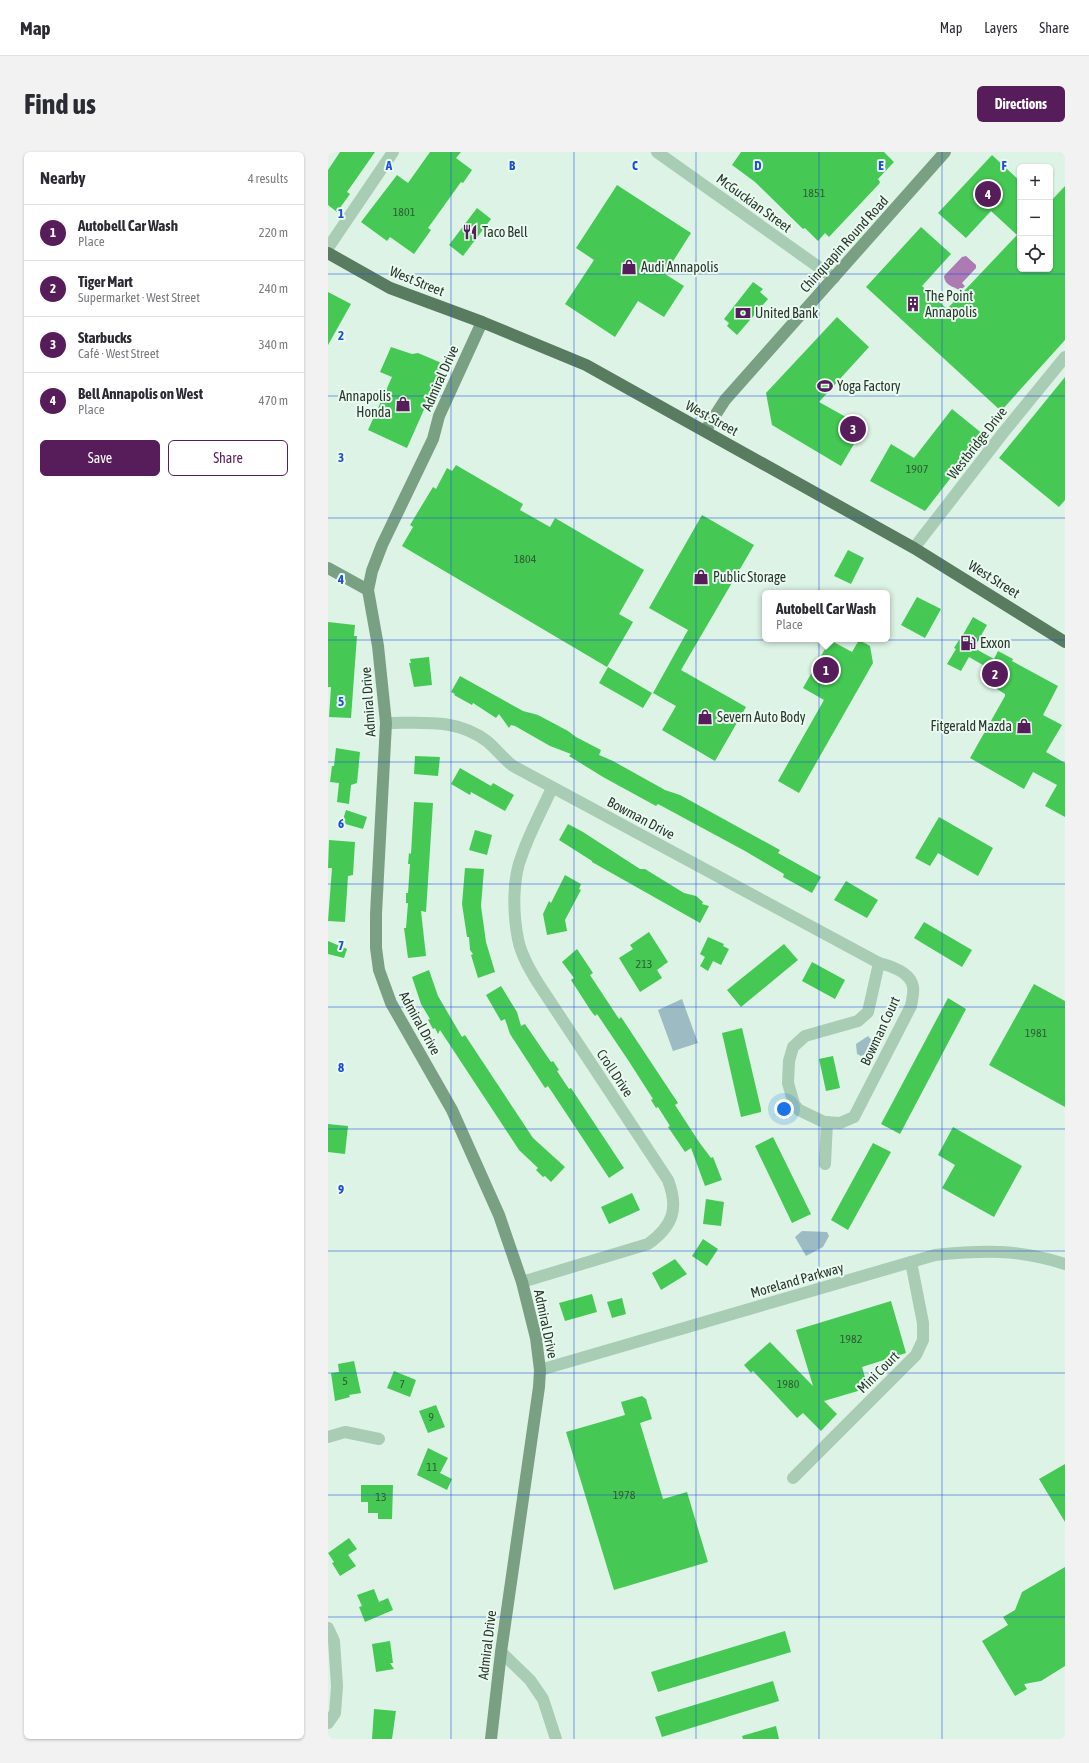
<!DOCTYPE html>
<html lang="en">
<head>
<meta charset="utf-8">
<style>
	body { margin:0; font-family:"Asap Condensed",sans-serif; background:#f2f2f3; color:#2b2b33 }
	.controls { position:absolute; right:12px; top:12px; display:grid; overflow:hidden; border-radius:6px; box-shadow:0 1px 3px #0004 }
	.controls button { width:36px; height:36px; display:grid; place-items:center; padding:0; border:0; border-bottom:1px solid #e1e1e2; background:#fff; color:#2b2b33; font:20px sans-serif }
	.you { position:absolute; left:456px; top:957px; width:14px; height:14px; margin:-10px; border:3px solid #fff; border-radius:50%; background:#1a73e8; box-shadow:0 0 0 6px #1a73e833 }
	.badge { display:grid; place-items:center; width:26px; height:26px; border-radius:50%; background:#571d5b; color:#fff; font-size:13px; font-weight:700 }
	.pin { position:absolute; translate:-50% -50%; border:2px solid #fff; box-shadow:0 1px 4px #0006 }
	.popup { position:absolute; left:434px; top:438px; width:128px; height:52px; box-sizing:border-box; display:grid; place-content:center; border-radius:6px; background:#fff; filter:drop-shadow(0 1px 3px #0005); font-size:13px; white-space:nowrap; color:#7c7c81 }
	.popup b { font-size:15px; color:#2b2b33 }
	.popup::after { content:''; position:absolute; left:50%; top:100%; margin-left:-8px; border:8px solid transparent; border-top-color:#fff }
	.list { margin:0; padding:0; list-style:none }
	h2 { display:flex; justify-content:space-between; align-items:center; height:52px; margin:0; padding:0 16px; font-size:17px }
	h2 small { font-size:13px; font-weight:400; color:#7c7c81 }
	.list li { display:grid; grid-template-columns:26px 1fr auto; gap:12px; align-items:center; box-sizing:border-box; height:56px; padding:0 16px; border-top:1px solid #e1e1e2 }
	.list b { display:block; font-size:15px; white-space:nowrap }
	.list p { margin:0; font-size:13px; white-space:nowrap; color:#7c7c81 }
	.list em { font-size:13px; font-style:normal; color:#7c7c81 }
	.actions { display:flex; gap:8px; padding:12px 16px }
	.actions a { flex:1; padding:9px 0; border:1px solid #571d5b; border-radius:6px; text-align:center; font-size:14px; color:#571d5b }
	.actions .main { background:#571d5b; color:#fff }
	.icon { flex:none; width:22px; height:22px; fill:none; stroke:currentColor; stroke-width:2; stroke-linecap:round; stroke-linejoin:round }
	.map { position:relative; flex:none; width:737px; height:1587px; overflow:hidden; border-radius:6px }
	header { display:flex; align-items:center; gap:24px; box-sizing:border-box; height:56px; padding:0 20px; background:#fff; border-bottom:1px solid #e1e1e2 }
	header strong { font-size:19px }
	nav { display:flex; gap:22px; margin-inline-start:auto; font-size:14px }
	.intro { display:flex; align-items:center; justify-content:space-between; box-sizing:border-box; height:96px; padding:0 24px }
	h1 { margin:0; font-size:28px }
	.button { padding:10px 18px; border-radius:6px; background:#571d5b; color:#fff; font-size:14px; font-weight:700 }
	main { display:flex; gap:24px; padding:0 24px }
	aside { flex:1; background:#fff; border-radius:6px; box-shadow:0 1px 3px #0004 }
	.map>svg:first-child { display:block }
	.green { fill:#9cbbc3 }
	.water { fill:#ac7bb1 }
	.building { fill:#45c954 }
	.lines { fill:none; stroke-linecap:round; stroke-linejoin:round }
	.street { stroke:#a8ccb4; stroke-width:12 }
	.secondary { stroke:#79a082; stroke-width:12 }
	.primary { stroke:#597b60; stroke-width:12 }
	.grid { fill:none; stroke:#1d4ed8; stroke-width:1; stroke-opacity:0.55 }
	.labels { text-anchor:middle; stroke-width:4; stroke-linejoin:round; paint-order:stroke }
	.number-label { font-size:12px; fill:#305c36 }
	.street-label { font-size:14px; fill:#29382c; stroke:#eafaf1 }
	.poi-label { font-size:14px; fill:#29382c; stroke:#eafaf1; text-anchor:start }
	.grid-label { font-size:13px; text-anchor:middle; font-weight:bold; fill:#1d4ed8; stroke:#eafaf1; stroke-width:4; stroke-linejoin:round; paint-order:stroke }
</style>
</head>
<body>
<header>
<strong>Map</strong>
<nav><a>Map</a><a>Layers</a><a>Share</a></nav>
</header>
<div class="intro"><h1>Find us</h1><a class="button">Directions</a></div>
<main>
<aside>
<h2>Nearby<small>4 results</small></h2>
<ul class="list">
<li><span class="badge">1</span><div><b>Autobell Car Wash</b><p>Place</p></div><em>220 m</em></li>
<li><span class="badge">2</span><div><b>Tiger Mart</b><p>Supermarket · West Street</p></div><em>240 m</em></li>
<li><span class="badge">3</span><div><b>Starbucks</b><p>Café · West Street</p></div><em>340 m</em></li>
<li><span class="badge">4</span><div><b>Bell Annapolis on West</b><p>Place</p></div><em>470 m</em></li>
</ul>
<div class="actions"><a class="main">Save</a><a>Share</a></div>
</aside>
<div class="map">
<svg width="737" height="1587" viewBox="0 0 737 1587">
	<rect width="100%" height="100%" fill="#ddf3e6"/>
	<g class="green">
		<path d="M 354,847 L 370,891 L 345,899 L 330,858 Z"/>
		<path d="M 540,884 L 546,891 L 544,899 L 533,904 L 529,902 L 528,892 Z"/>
		<path d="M 474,1079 L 499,1080 L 501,1084 L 495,1095 L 478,1104 L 467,1085 Z"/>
	</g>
	<path class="water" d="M 638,104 L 648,113 L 648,116 L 634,131 L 637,134 L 632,139 C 627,134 617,135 616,124 L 634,105 Z"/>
	<g class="building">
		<path d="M 12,0 L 47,0 L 19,40 L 22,42 L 9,60 L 0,53 L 0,18 Z"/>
		<path d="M 102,0 L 133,0 L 128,6 L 144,18 L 135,31 L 133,30 L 100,76 L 103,78 L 86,102 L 62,85 L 59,89 L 33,70 L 69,23 L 80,31 Z"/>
		<path d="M 413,0 L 556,0 L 566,10 L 550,27 L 552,30 L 551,32 L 501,85 L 497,81 L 490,89 L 477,76 L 475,77 L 427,30 L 404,13 Z"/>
		<path d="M 664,3 L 692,29 L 692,117 L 722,117 L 722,50 L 737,34 L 737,188 L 673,259 L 538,135 L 593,75 L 623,102 L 594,134 L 619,157 L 689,83 L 663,59 L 638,86 L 610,61 Z"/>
		<path d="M 289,33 L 363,81 L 337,122 L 356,134 L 336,165 L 310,149 L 287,185 L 237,152 L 266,108 L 248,96 Z"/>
		<path d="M 149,56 L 163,67 L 135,104 L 121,93 Z"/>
		<path d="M 425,130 L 435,137 L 432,140 L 440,147 L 409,183 L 399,174 L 401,171 L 396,167 Z"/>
		<path d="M 0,140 L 23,152 L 0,193 Z"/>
		<path d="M 509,165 L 541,195 L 491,250 L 536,275 L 513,314 L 444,273 L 438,241 Z"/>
		<path d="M 63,195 L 84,202 L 90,201 L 116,212 L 79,296 L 40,278 L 64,225 L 52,220 Z"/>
		<path d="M 737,225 L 737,348 L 731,355 L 671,306 Z"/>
		<path d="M 624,257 L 656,283 L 597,359 L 542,329 L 563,292 L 586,306 Z"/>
		<path d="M 128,313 L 195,352 L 192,358 L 222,375 L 227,366 L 316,418 L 291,462 L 305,470 L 279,515 L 74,394 L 85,375 L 82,373 L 105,335 L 108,337 L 119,316 L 124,319 Z"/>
		<path d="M 374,363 L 426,393 L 353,518 L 418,555 L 387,609 L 334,578 L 348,554 L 325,541 L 360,478 L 321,456 Z"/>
		<path d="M 520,398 L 536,406 L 523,432 L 506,424 Z"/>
		<path d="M 589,445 L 613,457 L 597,486 L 573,473 Z"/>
		<path d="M 645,465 L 659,473 L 646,496 L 666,507 L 670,499 L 685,507 L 684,509 L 730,534 L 715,563 L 734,573 L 718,600 L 737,611 L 737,665 L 717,654 L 729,633 L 705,620 L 696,637 L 642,606 L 677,544 L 677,542 L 654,528 L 660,516 L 641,505 L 633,519 L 619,512 L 628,497 L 626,496 L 631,488 L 632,488 Z"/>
		<path d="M 0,470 L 27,473 L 26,484 L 29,484 L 23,566 L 1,565 L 3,535 L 0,535 Z"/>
		<path d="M 502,488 L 524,500 L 531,488 L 542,494 L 545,511 L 471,641 L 450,629 L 496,548 L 475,536 Z"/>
		<path d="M 101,505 L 104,533 L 86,535 L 81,511 L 83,511 L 82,507 Z"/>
		<path d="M 280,515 L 324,541 L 315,556 L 271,531 Z"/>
		<path d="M 132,524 L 195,559 L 210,563 L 240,579 L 248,585 L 273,598 L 271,603 L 285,609 L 337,638 L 352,643 L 452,698 L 450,701 L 493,725 L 484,741 L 455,725 L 456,722 L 417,699 L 330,652 L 328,654 L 275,625 L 241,604 L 243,602 L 222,594 L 187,574 L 183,573 L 181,576 L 171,562 L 168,566 L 145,551 L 144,553 L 126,543 L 127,542 L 123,540 Z"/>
		<path d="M 8,596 L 32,600 L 29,631 L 23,633 L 21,652 L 9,650 L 11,631 L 2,630 L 4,614 L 6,614 Z"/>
		<path d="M 87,604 L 112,605 L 110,624 L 86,622 Z"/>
		<path d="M 132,616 L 163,634 L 165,631 L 186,643 L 177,659 L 143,640 L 142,643 L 123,632 Z"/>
		<path d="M 86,650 L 105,651 L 98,760 L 93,759 L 98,804 L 80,806 L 76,776 L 78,776 L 80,751 L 78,751 L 78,741 L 80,741 L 82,712 L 80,712 L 81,701 L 83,702 Z"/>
		<path d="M 18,658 L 39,665 L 35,677 L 14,671 Z"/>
		<path d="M 611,665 L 665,696 L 650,724 L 610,701 L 602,714 L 587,706 Z"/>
		<path d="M 240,672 L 255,680 L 312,717 L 317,717 L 356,741 L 368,744 L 375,750 L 374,752 L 381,754 L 372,771 L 264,710 L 264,709 L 231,688 Z"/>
		<path d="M 147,678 L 164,683 L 159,703 L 141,698 Z"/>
		<path d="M 1,688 L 27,690 L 25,723 L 20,724 L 17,770 L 0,769 L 4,716 L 0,716 Z"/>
		<path d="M 137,716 L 156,717 L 153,754 L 158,790 L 167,820 L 150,826 L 143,803 L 145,802 L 142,798 L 141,785 L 139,785 L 134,752 Z"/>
		<path d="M 237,723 L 253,732 L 251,737 L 253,738 L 237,768 L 239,779 L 219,783 L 215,762 L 221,749 L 223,751 Z"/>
		<path d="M 518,729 L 550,748 L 539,766 L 506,748 Z"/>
		<path d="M 596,770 L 644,798 L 634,815 L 586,786 Z"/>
		<path d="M 321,780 L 340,810 L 329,818 L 334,826 L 312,840 L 291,806 L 305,797 L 302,793 Z"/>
		<path d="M 380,785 L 396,792 L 395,794 L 401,797 L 393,813 L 385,809 L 380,819 L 372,814 L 377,805 L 372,802 Z"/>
		<path d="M 0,789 L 19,797 L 16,806 L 0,802 Z"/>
		<path d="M 456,792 L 470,808 L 413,855 L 399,838 Z"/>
		<path d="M 249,797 L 265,821 L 262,823 L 291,867 L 293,865 L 297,871 L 350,951 L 347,953 L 371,990 L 383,1006 L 385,1005 L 394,1028 L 377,1034 L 363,996 L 357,1000 L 340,975 L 342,974 L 330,955 L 328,956 L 323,948 L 325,947 L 300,908 L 269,862 L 267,864 L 263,859 L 243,828 L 246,826 L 234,810 Z"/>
		<path d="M 484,810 L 517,828 L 507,847 L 474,829 Z"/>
		<path d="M 101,818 L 110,844 L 134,885 L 137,883 L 205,986 L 237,1015 L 223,1030 L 217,1024 L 215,1025 L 208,1018 L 210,1016 L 191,998 L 112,878 L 110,882 L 107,876 L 105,877 L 100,868 L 102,867 L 93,852 L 84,825 Z"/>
		<path d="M 706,832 L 737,849 L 737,955 L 661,913 Z"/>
		<path d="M 173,834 L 189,860 L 193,874 L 197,872 L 223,910 L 225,909 L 231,918 L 229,919 L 241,937 L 243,936 L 296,1016 L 281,1026 L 220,934 L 217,936 L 182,882 L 177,867 L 173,869 L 158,843 Z"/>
		<path d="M 620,846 L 638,857 L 572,982 L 553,972 Z"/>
		<path d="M 414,876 L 433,957 L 433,960 L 413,965 L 394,881 Z"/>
		<path d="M 505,904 L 512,936 L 498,939 L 491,907 Z"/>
		<path d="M 0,972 L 20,974 L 17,1002 L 0,1000 Z"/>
		<path d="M 625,975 L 694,1014 L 666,1065 L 614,1036 L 627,1013 L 610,1003 Z"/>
		<path d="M 445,985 L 483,1062 L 464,1071 L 427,994 Z"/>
		<path d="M 545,991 L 563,1000 L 520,1078 L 503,1068 Z"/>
		<path d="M 304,1041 L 312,1058 L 281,1072 L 273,1055 Z"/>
		<path d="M 378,1047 L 396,1050 L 393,1074 L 375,1072 Z"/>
		<path d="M 375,1087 L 390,1097 L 379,1114 L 364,1104 Z"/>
		<path d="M 347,1107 L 359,1122 L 333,1138 L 324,1121 Z"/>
		<path d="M 264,1142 L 269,1160 L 237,1169 L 231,1151 Z"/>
		<path d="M 294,1146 L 298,1162 L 284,1166 L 279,1150 Z"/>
		<path d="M 563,1149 L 578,1201 L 534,1215 L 540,1236 L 496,1249 L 509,1262 L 493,1279 L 475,1261 L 469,1266 L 425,1219 L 423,1221 L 416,1213 L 442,1190 L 485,1234 L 468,1178 Z"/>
		<path d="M 26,1209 L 33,1241 L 21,1243 L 22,1245 L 7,1249 L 3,1221 L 11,1220 L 10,1212 Z"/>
		<path d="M 66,1219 L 88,1228 L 82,1245 L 59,1236 Z"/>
		<path d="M 314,1244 L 318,1247 L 324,1267 L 312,1271 L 335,1347 L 359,1340 L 380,1410 L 286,1438 L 238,1280 L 297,1263 L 293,1250 Z"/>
		<path d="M 108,1253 L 117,1275 L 100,1281 L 91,1259 Z"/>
		<path d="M 100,1296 L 120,1306 L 112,1321 L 124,1327 L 119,1338 L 89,1323 Z"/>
		<path d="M 737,1312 L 737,1370 L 711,1327 Z"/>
		<path d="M 33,1333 L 65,1333 L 64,1367 L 50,1367 L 50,1361 L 40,1361 L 40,1350 L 33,1350 Z"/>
		<path d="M 21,1386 L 29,1397 L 20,1403 L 28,1414 L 12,1424 L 4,1411 L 6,1410 L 0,1401 Z"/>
		<path d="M 737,1415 L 737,1514 L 713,1529 L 696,1532 L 699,1537 L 687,1544 L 654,1489 L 680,1473 L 675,1465 L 687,1458 L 694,1440 Z"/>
		<path d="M 46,1437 L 51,1450 L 60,1446 L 65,1458 L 37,1470 L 31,1455 L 34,1454 L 29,1443 Z"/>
		<path d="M 457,1479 L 463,1500 L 330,1540 L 323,1520 Z"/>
		<path d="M 62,1489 L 65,1511 L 62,1511 L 66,1517 L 48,1520 L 44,1492 Z"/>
		<path d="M 445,1529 L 451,1549 L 334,1585 L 327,1565 Z"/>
		<path d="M 46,1557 L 68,1559 L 64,1587 L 44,1587 Z"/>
		<path d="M 448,1574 L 451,1587 L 415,1587 L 414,1584 Z"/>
	</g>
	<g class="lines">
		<g class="street">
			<path d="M 329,0 L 506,126"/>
			<path d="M 0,96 L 65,0"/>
			<path d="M 586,396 L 675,281 L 737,205"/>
			<path d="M 58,571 C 94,571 130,566 160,590 C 169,598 176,607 185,614 L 551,811"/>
			<path d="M 551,811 C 563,814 583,820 585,835 C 586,841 584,848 583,854 L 526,965 L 512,971 L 496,970 L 471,958 L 466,952 L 460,931 L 461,909 L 465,895 L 477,884 L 530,869 L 540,860 Z"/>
			<path d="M 497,1012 L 499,970"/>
			<path d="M 194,1130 L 320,1092 C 345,1074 351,1057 340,1028 L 210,831 C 202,818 193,803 190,787 C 185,762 184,727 194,703 C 202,680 214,658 224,636"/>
			<path d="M 212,1218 L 607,1103 C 655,1098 690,1097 737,1112"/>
			<path d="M 0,1285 L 17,1280 L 51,1287"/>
			<path d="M 465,1326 L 588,1203 L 595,1188 L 595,1171 L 583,1110"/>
			<path d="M 0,1476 L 6,1489 L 9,1534 L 7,1561 L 0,1571"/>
			<path d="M 173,1500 L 202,1528 L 215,1547 L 228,1587"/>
		</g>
		<g class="secondary">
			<path d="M 154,170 L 111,264 L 105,287 L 54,393 L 44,419 L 40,438 L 50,494 L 58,571 L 48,762 L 48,796 L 51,818 L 63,851 L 124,958 L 171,1063 L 194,1130 L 208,1186 L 212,1218 L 211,1235 L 173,1500 L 163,1587"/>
			<path d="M 377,279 L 397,248 L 617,0"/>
			<path d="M 0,416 L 40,438"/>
		</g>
		<path class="primary" d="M 0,101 L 62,136 L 154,170 L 258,213 L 586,396 L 737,490"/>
	</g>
	<path class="grid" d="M 123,0 L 123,1587M 246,0 L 246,1587M 368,0 L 368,1587M 491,0 L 491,1587M 614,0 L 614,1587M 0,122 L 737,122M 0,244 L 737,244M 0,366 L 737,366M 0,488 L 737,488M 0,610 L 737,610M 0,732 L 737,732M 0,855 L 737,855M 0,977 L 737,977M 0,1099 L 737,1099M 0,1221 L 737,1221M 0,1343 L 737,1343M 0,1465 L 737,1465"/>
	<defs>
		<symbol id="restaurant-bare" viewBox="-9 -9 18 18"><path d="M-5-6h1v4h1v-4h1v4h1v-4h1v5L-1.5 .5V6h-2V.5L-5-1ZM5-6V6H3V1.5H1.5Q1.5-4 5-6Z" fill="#571d5b" stroke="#eafaf1" stroke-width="2.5" paint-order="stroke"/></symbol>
		<symbol id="shop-bare" viewBox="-9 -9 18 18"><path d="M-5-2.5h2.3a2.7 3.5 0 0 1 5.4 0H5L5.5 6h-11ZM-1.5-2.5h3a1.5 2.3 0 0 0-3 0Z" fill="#571d5b" stroke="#eafaf1" stroke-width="2.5" paint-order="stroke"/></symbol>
		<symbol id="building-bare" viewBox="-9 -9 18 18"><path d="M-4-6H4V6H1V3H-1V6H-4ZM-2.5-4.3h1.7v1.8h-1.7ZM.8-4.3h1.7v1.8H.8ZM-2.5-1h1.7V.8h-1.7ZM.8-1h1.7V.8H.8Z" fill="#571d5b" stroke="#eafaf1" stroke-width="2.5" paint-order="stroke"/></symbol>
		<symbol id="bank-bare" viewBox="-9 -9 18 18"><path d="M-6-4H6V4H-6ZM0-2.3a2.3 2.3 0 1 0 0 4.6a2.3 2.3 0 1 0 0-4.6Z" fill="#571d5b" stroke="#eafaf1" stroke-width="2.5" paint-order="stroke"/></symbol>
		<symbol id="stadium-bare" viewBox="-9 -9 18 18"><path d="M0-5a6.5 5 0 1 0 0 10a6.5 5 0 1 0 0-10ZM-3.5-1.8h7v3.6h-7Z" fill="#571d5b" stroke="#eafaf1" stroke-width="2.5" paint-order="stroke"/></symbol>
		<symbol id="fuel-bare" viewBox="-9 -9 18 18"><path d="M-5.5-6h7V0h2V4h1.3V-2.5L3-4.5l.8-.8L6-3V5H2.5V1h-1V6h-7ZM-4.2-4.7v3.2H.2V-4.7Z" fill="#571d5b" stroke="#eafaf1" stroke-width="2.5" paint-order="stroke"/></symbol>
	</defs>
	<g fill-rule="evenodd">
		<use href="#restaurant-bare" x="131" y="69" width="22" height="22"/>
		<use href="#shop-bare" x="290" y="104" width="22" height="22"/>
		<use href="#building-bare" x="574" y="141" width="22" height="22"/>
		<use href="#bank-bare" x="404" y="150" width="22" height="22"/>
		<use href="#stadium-bare" x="486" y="223" width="22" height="22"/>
		<use href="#shop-bare" x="64" y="241" width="22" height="22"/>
		<use href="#shop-bare" x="362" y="414" width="22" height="22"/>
		<use href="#fuel-bare" x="629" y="480" width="22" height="22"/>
		<use href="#shop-bare" x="366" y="554" width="22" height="22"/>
		<use href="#shop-bare" x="685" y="563" width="22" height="22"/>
	</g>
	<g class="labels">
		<g class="number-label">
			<text x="486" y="45">1851</text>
			<text x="76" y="64">1801</text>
			<text x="589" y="321">1907</text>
			<text x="197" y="411">1804</text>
			<text x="316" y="816">213</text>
			<text x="708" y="885">1981</text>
			<text x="523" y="1191">1982</text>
			<text x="17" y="1233">5</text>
			<text x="74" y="1236">7</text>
			<text x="460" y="1236">1980</text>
			<text x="103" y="1269">9</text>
			<text x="104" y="1319">11</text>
			<text x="296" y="1347">1978</text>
			<text x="53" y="1349">13</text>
		</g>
		<g class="street-label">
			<text transform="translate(426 51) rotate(36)" y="5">McGuckian Street</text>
			<text transform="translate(516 92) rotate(-48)" y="5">Chinquapin Round Road</text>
			<text transform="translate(89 129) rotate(22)" y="5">West Street</text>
			<text transform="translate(112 226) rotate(-66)" y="5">Admiral Drive</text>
			<text transform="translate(384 266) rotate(29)" y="5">West Street</text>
			<text transform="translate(649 291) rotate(-52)" y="5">Westbridge Drive</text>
			<text transform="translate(666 427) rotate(32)" y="5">West Street</text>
			<text transform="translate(40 550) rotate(-94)" y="5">Admiral Drive</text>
			<text transform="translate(313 666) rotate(28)" y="5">Bowman Drive</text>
			<text transform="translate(92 871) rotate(61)" y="5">Admiral Drive</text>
			<text transform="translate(552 879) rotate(-65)" y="5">Bowman Court</text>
			<text transform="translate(287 921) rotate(56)" y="5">Croll Drive</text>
			<text transform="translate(469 1128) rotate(-16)" y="5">Moreland Parkway</text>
			<text transform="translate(218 1172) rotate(78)" y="5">Admiral Drive</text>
			<text transform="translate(550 1220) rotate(-45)" y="5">Mini Court</text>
			<text transform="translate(159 1493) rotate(-83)" y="5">Admiral Drive</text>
		</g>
		<g class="poi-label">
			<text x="154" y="85">Taco Bell</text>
			<text x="313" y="120">Audi Annapolis</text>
			<text x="597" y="149">The Point<tspan x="597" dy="16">Annapolis</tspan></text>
			<text x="427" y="166">United Bank</text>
			<text x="509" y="239">Yoga Factory</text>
			<text x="63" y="249" text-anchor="end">Annapolis<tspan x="63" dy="16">Honda</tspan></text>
			<text x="385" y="430">Public Storage</text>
			<text x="652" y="496">Exxon</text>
			<text x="389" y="570">Severn Auto Body</text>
			<text x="684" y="579" text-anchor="end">Fitgerald Mazda</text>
		</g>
	</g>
	<g class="grid-label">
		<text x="61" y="18">A</text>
		<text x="184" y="18">B</text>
		<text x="307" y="18">C</text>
		<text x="430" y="18">D</text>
		<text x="553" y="18">E</text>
		<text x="676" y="18">F</text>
		<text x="13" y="66">1</text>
		<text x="13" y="188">2</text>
		<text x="13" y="310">3</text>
		<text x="13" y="432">4</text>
		<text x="13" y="554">5</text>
		<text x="13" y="676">6</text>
		<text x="13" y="798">7</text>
		<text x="13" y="920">8</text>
		<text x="13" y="1042">9</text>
	</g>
</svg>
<div class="controls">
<button>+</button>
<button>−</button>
<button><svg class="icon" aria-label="locate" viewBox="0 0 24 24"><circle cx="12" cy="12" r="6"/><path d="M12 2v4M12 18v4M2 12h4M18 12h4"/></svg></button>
</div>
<div class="you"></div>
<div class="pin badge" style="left:498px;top:518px">1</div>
<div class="popup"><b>Autobell Car Wash</b>Place</div>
<div class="pin badge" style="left:667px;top:522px">2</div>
<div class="pin badge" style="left:525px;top:277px">3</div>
<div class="pin badge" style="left:660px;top:42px">4</div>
</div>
</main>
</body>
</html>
